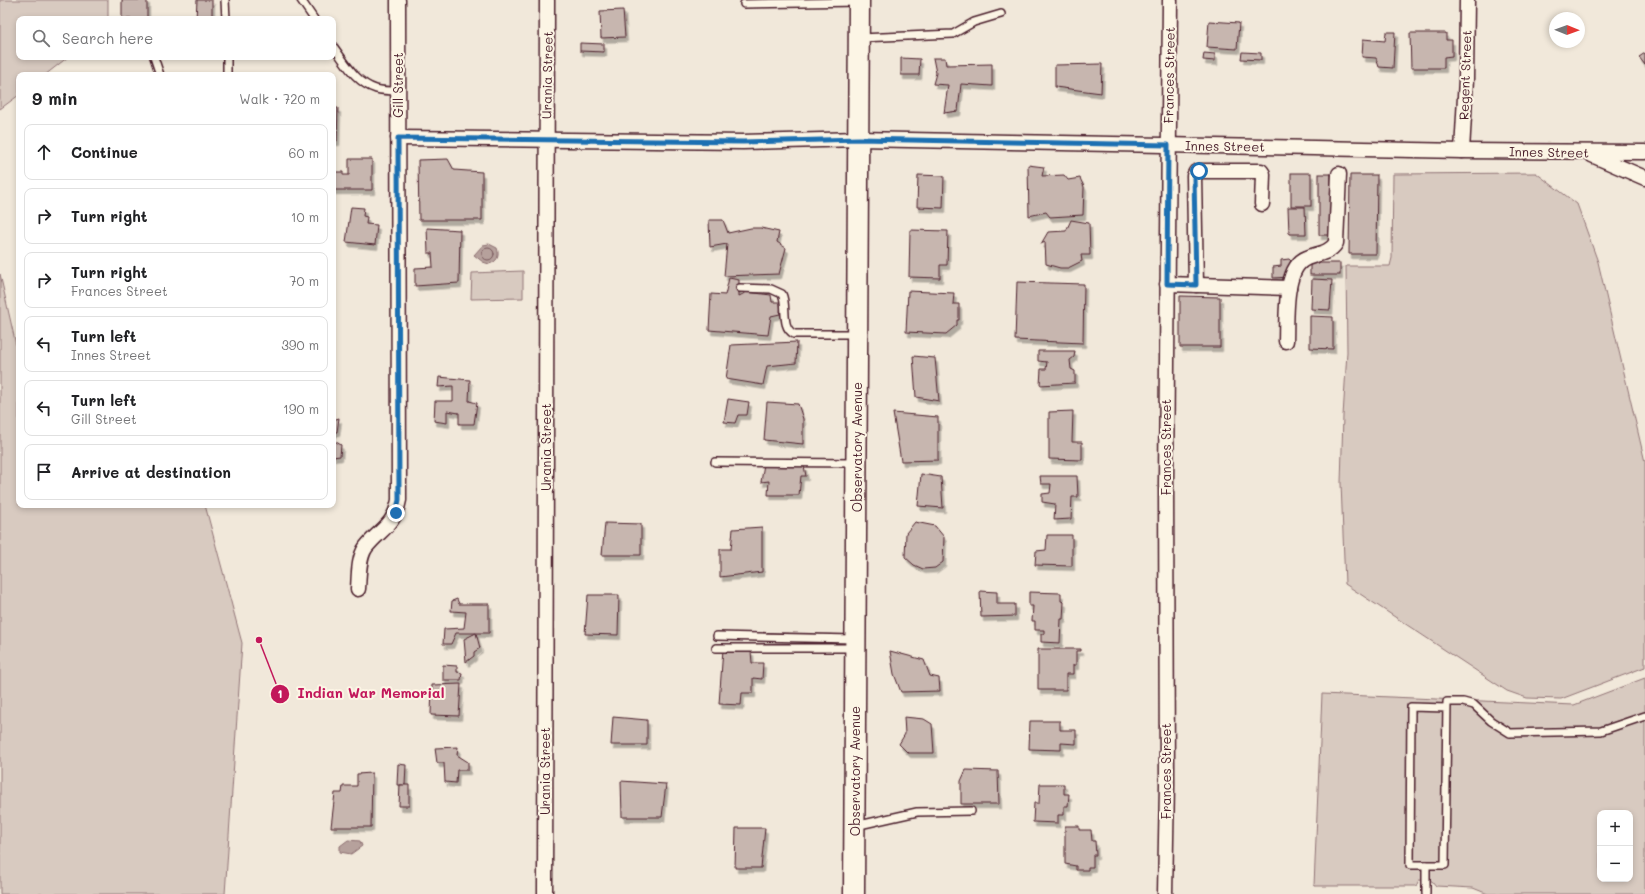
<!DOCTYPE html>
<html lang="en">
<head>
<meta charset="utf-8">
<style>
	body { margin:0; font-family:Mali,sans-serif; background:#f2f2f2; color:#202124 }
	.controls { position:absolute; right:12px; bottom:12px; display:grid; overflow:hidden; border-radius:8px; box-shadow:0 2px 6px #0003 }
	.controls button { width:36px; height:36px; display:grid; place-items:center; padding:0; border:0; border-bottom:1px solid #e0e0e0; background:#fff; color:#202124; font:20px sans-serif }
	.compass { position:absolute; left:1549px; top:12px; width:36px; height:36px; border-radius:50%; background:#fff; box-shadow:0 2px 6px #0003; rotate:91deg }
	.stop { position:absolute; width:12px; height:12px; margin:-9px; border:3px solid #1f6fb2; border-radius:50%; background:#fff }
	.stop.end { background:#1f6fb2; border-color:#fff; box-shadow:0 1px 4px #0008 }
	.list { margin:0; padding:0; list-style:none }
	h2 { display:flex; justify-content:space-between; align-items:center; height:52px; margin:0; padding:0 16px; font-size:17px }
	h2 small { font-size:13px; font-weight:400; color:#757577 }
	.list li { display:grid; grid-template-columns:26px 1fr auto; gap:12px; align-items:center; box-sizing:border-box; height:56px; margin:0 8px 8px; padding:0 8px; border:1px solid #e0e0e0; border-radius:8px }
	.list b { display:block; font-size:15px; white-space:nowrap }
	.list p { margin:0; font-size:13px; white-space:nowrap; color:#757577 }
	.list em { font-size:13px; font-style:normal; color:#757577 }
	.icon { flex:none; width:22px; height:22px; fill:none; stroke:currentColor; stroke-width:2; stroke-linecap:round; stroke-linejoin:round }
	.map { position:relative; flex:none; width:1645px; height:894px; overflow:hidden }
	.search { position:absolute; background:#fff; box-shadow:0 2px 6px #0003; left:16px; top:16px; width:320px; height:44px; display:flex; align-items:center; gap:10px; box-sizing:border-box; padding:0 14px; border-radius:8px; color:#757577; font-size:15px }
	.panel { position:absolute; background:#fff; box-shadow:0 2px 6px #0003; left:16px; top:72px; width:320px; height:436px; border-radius:8px }
	.map>svg:first-child { display:block }
	.green { fill:#d8cac0; stroke:#917476; fill-rule:evenodd }
	.water { fill:#b6a19c; stroke:#8b6d6f }
	.lines { fill:none; stroke-linecap:round; stroke-linejoin:round }
	.shore { stroke:#755358; stroke-width:1 }
	.building { fill:#c7b6af; stroke:#4a1f2b; filter:url(#shadow) }
	.service-casing { stroke:#4a1f2b; stroke-width:10 }
	.minor-casing { stroke:#4a1f2b; stroke-width:17 }
	.secondary-casing { stroke:#4a1f2b; stroke-width:23 }
	.service { stroke:#fcf5e5; stroke-width:7 }
	.minor { stroke:#fcf5e5; stroke-width:14 }
	.secondary { stroke:#fcf5e5; stroke-width:20 }
	.route { stroke:#1f6fb2; stroke-width:5 }
	.labels { text-anchor:middle; stroke-width:4; stroke-linejoin:round; paint-order:stroke }
	.street-label { font-size:13px; fill:#4a1f2b; stroke:#fcf5e5 }
	.leader { fill:none; stroke:#c2185b; stroke-width:1.5 }
	.callout-dot { fill:#c2185b; stroke:#fcf5e5; stroke-width:1.5 }
	.mark-label { font-size:12px; text-anchor:middle; font-weight:bold; fill:#fff }
	.callout-label { font-size:14px; text-anchor:middle; font-weight:bold; fill:#c2185b; stroke:#fcf5e5; stroke-width:4; stroke-linejoin:round; paint-order:stroke }
</style>
</head>
<body>
<div class="map">
<svg width="1645" height="894" viewBox="0 0 1645 894">
	<defs>
		<filter id="shadow"><feDropShadow dx="2.5" dy="4.5" stdDeviation="0" flood-color="#0004"/></filter>
	</defs>
	<rect width="100%" height="100%" fill="#f1e8da"/>
	<filter id="ink" filterUnits="userSpaceOnUse"><feTurbulence type="fractalNoise" baseFrequency=".025" numOctaves="2"/><feDisplacementMap in="SourceGraphic" scale="8" xChannelSelector="R" yChannelSelector="G"/><feConvolveMatrix kernelMatrix="1 2 1 2 8 2 1 2 1" color-interpolation-filters="sRGB"/></filter>
	<g filter="url(#ink)">
		<g class="green">
			<path d="M 0,0 L 108,0 L 108,19 L 19,19 L 19,57 L 68,57 L 45,75 L 19,75 L 19,95 L 0,109 Z"/>
			<path d="M 1536,173 L 1577,204 L 1598,262 L 1645,462 L 1645,667 L 1561,699 L 1527,698 L 1507,691 L 1345,584 L 1341,483 L 1343,416 L 1347,352 L 1346,266 L 1390,266 L 1392,258 L 1393,174 Z"/>
			<path d="M 523,271 L 523,298 L 471,299 L 472,273 Z"/>
			<path d="M 0,274 L 16,345 L 19,347 L 19,505 L 205,505 L 242,643 L 225,894 L 0,894 Z"/>
			<path d="M 1645,678 L 1645,894 L 1488,894 L 1473,888 L 1436,886 L 1432,881 L 1419,880 L 1416,886 L 1314,886 L 1322,694 L 1574,705 ZM 1600,813 L 1630,813 L 1630,879 L 1600,879 Z"/>
		</g>
		<g class="water">
			<path d="M 489,244 L 497,248 C 500,256 497,262 489,264 L 483,262 L 474,255 L 483,245 Z"/>
			<path d="M 348,840 L 360,841 L 362,846 L 351,854 L 340,852 L 340,846 Z"/>
		</g>
		<g class="lines">
			<circle class="shore" cx="488" cy="254" r="6"/>
		</g>
		<g class="building">
			<rect x="122" y="0" width="25" height="19"/>
			<path d="M 197,0 L 212,0 L 212,19 L 196,19 Z"/>
			<path d="M 623,10 L 625,37 L 601,38 L 600,11 Z"/>
			<path d="M 1209,21 L 1239,23 L 1237,49 L 1207,47 Z"/>
			<path d="M 1386,32 L 1395,32 L 1393,68 L 1379,67 L 1376,58 L 1362,57 L 1363,39 L 1385,41 Z"/>
			<path d="M 1410,33 L 1446,33 L 1446,40 L 1452,40 L 1452,56 L 1444,57 L 1444,68 L 1411,68 Z"/>
			<path d="M 580,43 L 604,44 L 604,52 L 580,51 Z"/>
			<path d="M 1242,52 L 1261,53 L 1261,60 L 1241,59 Z"/>
			<path d="M 1204,53 L 1215,54 L 1215,61 L 1203,60 Z"/>
			<path d="M 1645,53 L 1645,65 L 1639,57 Z"/>
			<path d="M 901,58 L 920,59 L 919,75 L 901,75 Z"/>
			<path d="M 933,58 L 945,58 L 946,65 L 992,64 L 992,86 L 961,84 L 958,111 L 944,113 L 948,85 L 933,84 L 936,73 Z"/>
			<path d="M 1102,64 L 1101,93 L 1055,87 L 1055,65 Z"/>
			<path d="M 333,108 L 338,108 L 337,141 L 333,141 Z"/>
			<path d="M 349,159 L 372,159 L 372,190 L 333,190 L 333,172 L 343,172 L 343,175 L 349,175 Z"/>
			<path d="M 448,159 L 454,170 L 482,172 L 482,220 L 419,220 L 418,160 Z"/>
			<path d="M 1028,165 L 1044,167 L 1042,176 L 1064,175 L 1068,180 L 1080,178 L 1084,187 L 1083,215 L 1050,217 L 1046,212 L 1029,216 Z"/>
			<rect x="1291" y="173" width="20" height="33"/>
			<rect x="1319" y="174" width="12" height="61"/>
			<path d="M 918,175 L 944,176 L 943,208 L 917,207 Z"/>
			<path d="M 1350,175 L 1377,175 L 1376,254 L 1349,254 Z"/>
			<path d="M 351,207 L 364,208 L 363,216 L 367,217 L 366,224 L 377,225 L 375,245 L 346,242 Z"/>
			<path d="M 1288,207 L 1305,207 L 1306,234 L 1289,234 Z"/>
			<path d="M 709,220 L 723,220 L 728,233 L 751,228 L 761,228 L 779,232 L 777,242 L 786,248 L 779,274 L 724,276 L 727,244 L 710,247 Z"/>
			<path d="M 1071,220 L 1089,223 L 1090,255 L 1081,255 L 1082,261 L 1068,268 L 1060,268 L 1046,264 L 1045,242 L 1041,244 L 1048,232 L 1066,231 Z"/>
			<path d="M 427,228 L 460,230 L 459,283 L 415,286 L 415,268 L 433,267 L 432,253 L 428,253 Z"/>
			<path d="M 910,230 L 948,231 L 947,265 L 940,265 L 940,278 L 909,277 Z"/>
			<path d="M 1289,259 L 1293,263 L 1290,277 L 1273,278 L 1273,267 L 1281,266 L 1281,260 Z"/>
			<rect x="1310" y="263" width="30" height="12"/>
			<path d="M 729,278 L 739,280 L 739,296 L 747,292 L 771,295 L 772,302 L 781,302 L 780,314 L 771,316 L 768,335 L 709,330 L 711,294 L 725,295 Z"/>
			<path d="M 1312,279 L 1332,280 L 1330,310 L 1311,309 Z"/>
			<path d="M 1017,282 L 1084,284 L 1083,343 L 1015,340 Z"/>
			<path d="M 908,291 L 954,293 L 953,304 L 959,304 L 959,320 L 957,320 L 957,325 L 946,334 L 906,332 Z"/>
			<path d="M 1180,296 L 1220,297 L 1220,347 L 1180,347 Z"/>
			<path d="M 1310,316 L 1333,317 L 1333,349 L 1310,348 Z"/>
			<path d="M 797,342 L 796,363 L 767,366 L 763,385 L 726,379 L 731,345 Z"/>
			<path d="M 1038,351 L 1075,351 L 1074,357 L 1070,360 L 1071,369 L 1075,371 L 1075,383 L 1040,385 L 1041,369 L 1046,369 L 1047,362 L 1038,361 Z"/>
			<path d="M 913,356 L 935,358 L 939,401 L 916,397 Z"/>
			<path d="M 439,377 L 470,380 L 469,401 L 477,403 L 474,424 L 459,424 L 459,413 L 447,411 L 447,423 L 434,421 L 435,401 L 453,401 L 453,386 L 438,387 Z"/>
			<path d="M 728,399 L 749,402 L 747,415 L 738,415 L 735,423 L 724,422 Z"/>
			<path d="M 767,402 L 798,404 L 803,419 L 803,444 L 764,440 Z"/>
			<path d="M 1073,411 L 1072,442 L 1082,442 L 1082,460 L 1049,459 L 1049,412 Z"/>
			<path d="M 893,413 L 938,417 L 938,460 L 901,461 Z"/>
			<path d="M 339,418 L 337,432 L 333,432 L 333,420 Z"/>
			<path d="M 333,440 L 341,445 L 340,456 L 333,457 Z"/>
			<path d="M 764,464 L 804,466 L 806,476 L 801,476 L 799,495 L 768,495 L 769,481 L 761,482 Z"/>
			<path d="M 921,474 L 941,477 L 943,508 L 918,506 Z"/>
			<path d="M 1040,476 L 1077,476 L 1078,497 L 1072,497 L 1071,519 L 1054,520 L 1055,504 L 1042,502 L 1042,494 L 1050,493 L 1051,484 L 1041,484 Z"/>
			<path d="M 915,522 L 935,526 L 944,537 L 943,562 L 935,568 L 923,569 L 914,565 L 905,557 L 906,533 Z"/>
			<path d="M 605,523 L 641,524 L 641,555 L 602,555 Z"/>
			<path d="M 762,527 L 762,572 L 720,577 L 720,549 L 731,549 L 733,529 Z"/>
			<path d="M 1047,535 L 1072,535 L 1072,566 L 1035,565 L 1036,551 L 1046,550 Z"/>
			<path d="M 980,591 L 997,592 L 997,604 L 1015,604 L 1015,616 L 981,617 Z"/>
			<path d="M 1029,592 L 1061,593 L 1061,601 L 1064,602 L 1063,619 L 1061,619 L 1060,643 L 1041,642 L 1041,634 L 1044,634 L 1044,630 L 1035,630 L 1035,621 L 1032,621 L 1033,606 L 1029,606 Z"/>
			<path d="M 588,595 L 619,595 L 618,635 L 585,634 Z"/>
			<path d="M 457,599 L 459,604 L 489,604 L 489,633 L 456,633 L 451,644 L 443,644 L 444,629 L 464,628 L 466,612 L 451,611 L 452,601 Z"/>
			<path d="M 476,633 L 480,648 L 474,652 L 474,656 L 466,662 L 464,639 Z"/>
			<path d="M 723,649 L 751,651 L 752,663 L 763,663 L 762,679 L 753,678 L 753,693 L 742,693 L 741,705 L 719,704 Z"/>
			<path d="M 1038,649 L 1081,649 L 1081,651 L 1076,651 L 1076,665 L 1073,665 L 1073,674 L 1066,674 L 1066,690 L 1038,690 Z"/>
			<path d="M 890,651 L 924,660 L 930,676 L 939,678 L 940,691 L 901,692 L 894,674 Z"/>
			<path d="M 443,665 L 457,666 L 457,672 L 462,673 L 461,680 L 443,680 Z"/>
			<path d="M 461,684 L 459,716 L 431,715 L 432,685 Z"/>
			<path d="M 613,717 L 647,720 L 647,745 L 611,745 Z"/>
			<path d="M 904,717 L 924,719 L 932,724 L 934,753 L 908,753 L 899,744 L 905,734 Z"/>
			<path d="M 1030,721 L 1060,721 L 1060,730 L 1076,730 L 1076,744 L 1061,743 L 1061,750 L 1029,749 Z"/>
			<path d="M 458,747 L 457,755 L 468,762 L 468,770 L 457,770 L 456,783 L 445,782 L 444,763 L 437,763 L 435,748 Z"/>
			<path d="M 398,764 L 406,765 L 405,785 L 397,785 Z"/>
			<path d="M 966,770 L 998,771 L 999,804 L 961,804 L 961,781 Z"/>
			<path d="M 372,773 L 371,827 L 331,827 L 335,793 L 342,793 L 343,786 L 357,786 L 357,774 Z"/>
			<path d="M 621,781 L 666,784 L 662,817 L 622,817 Z"/>
			<path d="M 1040,784 L 1064,784 L 1064,794 L 1069,794 L 1068,806 L 1064,806 L 1064,815 L 1058,815 L 1058,823 L 1033,822 L 1034,803 L 1039,803 Z"/>
			<path d="M 400,785 L 409,785 L 409,806 L 399,806 Z"/>
			<path d="M 1065,826 L 1079,826 L 1079,830 L 1091,830 L 1092,841 L 1095,841 L 1096,855 L 1093,855 L 1093,867 L 1088,867 L 1088,870 L 1076,870 L 1076,866 L 1065,864 Z"/>
			<path d="M 736,828 L 765,828 L 761,868 L 735,868 Z"/>
		</g>
		<g class="lines">
			<defs>
				<g id="service">
					<path d="M 225,0 L 226,19"/>
					<path d="M 301,0 L 314,19"/>
					<path d="M 744,4 L 859,2"/>
					<path d="M 860,38 L 953,34 L 974,22 L 1001,14"/>
					<path d="M 333,46 C 345,62 356,83 376,89 C 383,91 391,91 398,91"/>
					<path d="M 154,57 L 160,75"/>
					<path d="M 227,75 L 227,57"/>
					<path d="M 740,288 L 771,289 L 782,294 C 788,306 780,327 794,334 L 856,334"/>
					<path d="M 715,462 L 855,463"/>
					<path d="M 717,636 L 854,639"/>
					<path d="M 716,648 L 854,648"/>
					<path d="M 1447,708 L 1411,707 L 1410,865 L 1445,865 L 1447,702 L 1463,702 L 1474,705 L 1491,721 L 1510,733 L 1601,731 L 1645,716"/>
					<path d="M 855,826 L 917,812 L 971,811"/>
					<path d="M 1426,894 L 1426,865"/>
				</g>
				<g id="minor">
					<path d="M 398,138 L 743,142 L 859,139 L 1462,151 L 1645,152"/>
					<path d="M 1462,151 L 1466,79 L 1467,0"/>
					<path d="M 1592,155 L 1645,178"/>
					<path d="M 1167,284 L 1289,288"/>
					<path d="M 1196,285 L 1194,176 L 1196,172 L 1199,171 L 1261,171 L 1263,174 L 1262,204"/>
					<path d="M 1286,341 C 1287,319 1283,267 1307,258 C 1318,253 1329,254 1336,243 L 1339,174"/>
					<path d="M 358,589 C 359,577 358,558 366,547 C 381,528 394,527 399,500 L 398,0"/>
					<path d="M 545,894 L 547,0"/>
					<path d="M 1165,894 L 1167,785 L 1166,484 L 1170,0"/>
				</g>
				<path id="secondary" d="M 854,894 L 859,0"/>
			</defs>
			<use href="#service" class="service-casing"/>
			<use href="#minor" class="minor-casing"/>
			<use href="#secondary" class="secondary-casing"/>
			<use href="#service" class="service"/>
			<use href="#minor" class="minor"/>
			<use href="#secondary" class="secondary"/>
		</g>
	</g>
	<g class="lines" filter="url(#ink)">
		<path class="route" d="M 396,513 L 399,500 L 398,138 L 743,142 L 859,139 L 1168,145 L 1167,284 L 1196,285 L 1194,176 L 1196,172 L 1199,171"/>
	</g>
	<g class="labels">
		<g class="street-label">
			<text transform="translate(547 75) rotate(-89)" y="5">Urania Street</text>
			<text transform="translate(1169 75) rotate(-89)" y="5">Frances Street</text>
			<text transform="translate(1465 75) rotate(-88)" y="5">Regent Street</text>
			<text transform="translate(398 85) rotate(-90)" y="5">Gill Street</text>
			<text transform="translate(1225 146) rotate(1)" y="5">Innes Street</text>
			<text transform="translate(1549 152) rotate(1)" y="5">Innes Street</text>
			<text transform="translate(546 447) rotate(-90)" y="5">Urania Street</text>
			<text transform="translate(857 447) rotate(-90)" y="5">Observatory Avenue</text>
			<text transform="translate(1166 447) rotate(-90)" y="5">Frances Street</text>
			<text transform="translate(545 771) rotate(-90)" y="5">Urania Street</text>
			<text transform="translate(855 771) rotate(-90)" y="5">Observatory Avenue</text>
			<text transform="translate(1166 771) rotate(-90)" y="5">Frances Street</text>
		</g>
	</g>
	<path class="leader" d="M259 640L280 694"/>
	<g class="callout-dot">
		<circle cx="259" cy="640" r="4"/>
		<circle cx="280" cy="694" r="10"/>
	</g>
	<g class="mark-label">
		<text x="280" y="698">1</text>
	</g>
	<g class="callout-label">
		<text x="371" y="698">Indian War Memorial</text>
	</g>
</svg>
<div class="controls">
<button>+</button>
<button>−</button>
</div>
<svg class="compass" viewBox="-18 -18 36 36"><path d="M0-13l5 13h-10z" fill="#e53935"/><path d="M0 13l5-13h-10z" fill="#757577"/></svg>
<div class="stop" style="left:1199px;top:171px"></div>
<div class="stop end" style="left:396px;top:513px"></div>
<div class="search"><svg class="icon" aria-label="search" viewBox="0 0 24 24"><circle cx="10" cy="10" r="6"/><path d="M15 15l6 6"/></svg>Search here</div>
<section class="panel">
<h2>9 min<small>Walk · 720 m</small></h2>
<ul class="list">
<li><svg class="icon" aria-label="ahead" viewBox="0 0 24 24"><path d="M12 20V5M6 11l6-6 6 6"/></svg><div><b>Continue</b></div><em>60 m</em></li>
<li><svg class="icon" aria-label="right" viewBox="0 0 24 24"><path d="M7 20v-9h11M14 6l5 5-5 5"/></svg><div><b>Turn right</b></div><em>10 m</em></li>
<li><svg class="icon" aria-label="right" viewBox="0 0 24 24"><path d="M7 20v-9h11M14 6l5 5-5 5"/></svg><div><b>Turn right</b><p>Frances Street</p></div><em>70 m</em></li>
<li><svg class="icon" aria-label="left" viewBox="0 0 24 24"><path d="M17 20v-9H6M10 6l-5 5 5 5"/></svg><div><b>Turn left</b><p>Innes Street</p></div><em>390 m</em></li>
<li><svg class="icon" aria-label="left" viewBox="0 0 24 24"><path d="M17 20v-9H6M10 6l-5 5 5 5"/></svg><div><b>Turn left</b><p>Gill Street</p></div><em>190 m</em></li>
<li><svg class="icon" aria-label="arrive" viewBox="0 0 24 24"><path d="M6 21V4h12l-3 4 3 4H6"/></svg><div><b>Arrive at destination</b></div></li>
</ul>
</section>
</div>
</body>
</html>
